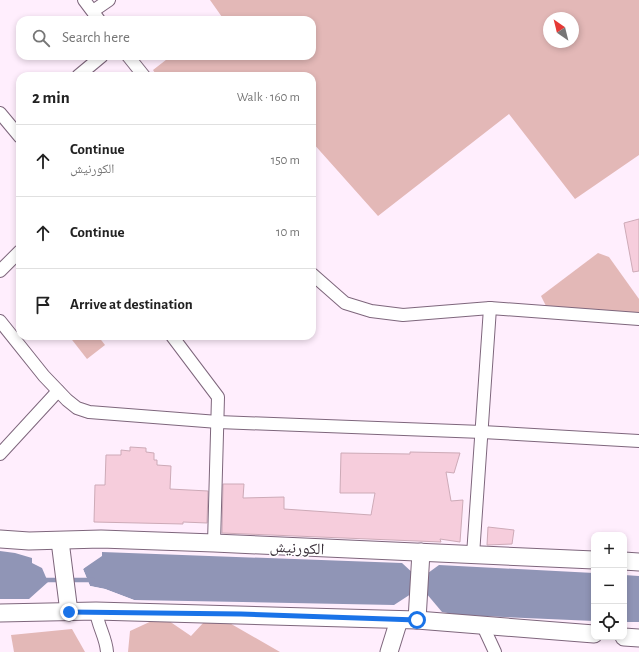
<!DOCTYPE html>
<html lang="en">
<head>
<meta charset="utf-8">
<style>
	body { margin:0; font-family:"Alegreya Sans","Noto Naskh Arabic",sans-serif; background:#f6f6f6; color:#222 }
	.controls { position:absolute; right:12px; bottom:12px; display:grid; overflow:hidden; border-radius:8px; box-shadow:0 2px 6px #0003 }
	.controls button { width:36px; height:36px; display:grid; place-items:center; padding:0; border:0; border-bottom:1px solid #e0e0e0; background:#fff; color:#222; font:20px sans-serif }
	.compass { position:absolute; left:543px; top:12px; width:36px; height:36px; border-radius:50%; background:#fff; box-shadow:0 2px 6px #0003; rotate:325deg }
	.stop { position:absolute; width:12px; height:12px; margin:-9px; border:3px solid #1a73e8; border-radius:50%; background:#fff }
	.stop.end { background:#1a73e8; border-color:#fff; box-shadow:0 1px 4px #0008 }
	.list { margin:0; padding:0; list-style:none }
	h2 { display:flex; justify-content:space-between; align-items:center; height:52px; margin:0; padding:0 16px; font-size:17px }
	h2 small { font-size:13px; font-weight:400; color:#767676 }
	.list li { display:grid; grid-template-columns:26px 1fr auto; gap:12px; align-items:center; box-sizing:border-box; height:72px; padding:0 16px; border-top:1px solid #e0e0e0 }
	.list b { display:block; font-size:15px; white-space:nowrap }
	.list p { margin:0; font-size:13px; white-space:nowrap; color:#767676 }
	.list em { font-size:13px; font-style:normal; color:#767676 }
	.icon { flex:none; width:22px; height:22px; fill:none; stroke:currentColor; stroke-width:2; stroke-linecap:round; stroke-linejoin:round }
	.map { position:relative; flex:none; width:639px; height:652px; overflow:hidden }
	.search { position:absolute; background:#fff; box-shadow:0 2px 6px #0003; left:16px; top:16px; width:300px; height:44px; display:flex; align-items:center; gap:10px; box-sizing:border-box; padding:0 14px; border-radius:12px; color:#767676; font-size:15px }
	.panel { position:absolute; background:#fff; box-shadow:0 2px 6px #0003; left:16px; top:72px; width:300px; height:268px; border-radius:12px }
	.map>svg:first-child { display:block }
	.green { fill:#e3b8b7; fill-rule:evenodd }
	.water { fill:#9095b6 }
	.pier { fill:#ffeefd }
	.lines { fill:none; stroke-linecap:round; stroke-linejoin:round }
	.stream { stroke:#9095b6; stroke-width:4.5 }
	.building { fill:#f6cddc; stroke:#cdaab7 }
	.street-casing { stroke:#7e667c; stroke-width:14 }
	.secondary-casing { stroke:#7e667c; stroke-width:19 }
	.street { stroke:#fff; stroke-width:12 }
	.secondary { stroke:#fff; stroke-width:17 }
	.route { stroke:#1a73e8; stroke-width:5 }
	.labels { text-anchor:middle; stroke-width:3; stroke-linejoin:round; paint-order:stroke }
	.street-label { font-size:16px; fill:#392f39; stroke:#fff }
</style>
</head>
<body>
<div class="map">
<svg width="639" height="652" viewBox="0 0 639 652">
	<rect width="100%" height="100%" fill="#ffeefd"/>
	<g class="green">
		<path d="M 210,0 L 639,0 L 639,155 L 575,199 L 509,114 L 378,216 L 312,142 L 312,76 L 157,76 L 153,70 L 171,56 L 312,56 L 312,20 L 219,20 L 222,17 ZM 549,18 L 573,18 L 573,42 L 549,42 Z"/>
		<path d="M 598,253 L 609,257 L 639,299 L 639,313 L 546,306 L 541,296 Z"/>
		<path d="M 69,336 L 98,336 L 105,345 L 87,359 Z"/>
		<path d="M 156,619 L 169,621 L 191,636 L 204,622 L 226,621 L 280,652 L 128,652 L 130,631 Z"/>
		<path d="M 72,629 L 85,652 L 14,652 L 11,635 Z"/>
	</g>
	<g class="water">
		<path d="M 0,551 L 15,553 L 32,558 L 32,563 L 42,568 L 48,582 L 29,599 L 0,599 Z"/>
		<path d="M 102,552 L 402,563 L 415,575 L 414,592 L 394,605 L 134,600 L 105,589 L 90,586 L 83,569 Z"/>
		<path d="M 439,565 L 594,573 L 594,621 L 459,615 L 442,612 L 426,593 L 428,573 Z"/>
		<path d="M 624,575 L 639,576 L 639,622 L 624,622 Z"/>
	</g>
	<path class="pier" d="M 99,552 L 102,552 L 102,556 L 83,569 L 90,586 L 105,589 L 134,600 L 129,600 L 105,591 L 89,587 L 81,569 Z"/>
	<g class="lines">
		<path class="stream" d="M 42,580 L 93,580"/>
	</g>
	<g class="building">
		<path d="M 639,219 L 639,271 L 633,272 L 624,223 Z"/>
		<path d="M 130,447 L 146,448 L 146,452 L 154,453 L 154,460 L 157,460 L 157,465 L 171,466 L 170,489 L 208,491 L 207,523 L 183,522 L 183,524 L 94,522 L 95,485 L 105,485 L 106,455 L 121,455 L 121,450 L 130,451 Z"/>
		<path d="M 410,452 L 460,453 L 454,473 L 446,472 L 451,501 L 463,500 L 460,542 L 440,539 L 441,542 L 222,533 L 223,484 L 244,484 L 243,498 L 284,497 L 284,509 L 371,515 L 375,493 L 340,493 L 341,453 L 410,454 Z"/>
		<path d="M 488,527 L 514,530 L 512,544 L 487,545 Z"/>
	</g>
	<g class="lines">
		<defs>
			<g id="street">
				<path d="M 84,0 L 99,20"/>
				<path d="M 93,11 L 109,0"/>
				<path d="M 128,56 L 144,76"/>
				<path d="M 78,76 L 102,56"/>
				<path d="M 0,113 L 20,137"/>
				<path d="M 0,271 L 20,251"/>
				<path d="M 312,274 L 345,303 L 371,311 L 403,315 L 490,308 L 639,319"/>
				<path d="M 0,321 L 44,376 L 67,400 L 77,408 L 89,412 L 218,422 L 482,432 L 639,441"/>
				<path d="M 172,336 L 218,397 L 214,543"/>
				<path d="M 0,454 L 58,391"/>
				<path d="M 473,555 L 490,308"/>
				<path d="M 96,611 C 98,627 106,637 107,652"/>
				<path d="M 482,624 L 495,652"/>
			</g>
			<g id="secondary">
				<path d="M 0,539 L 29,541 L 101,539 L 214,543 L 594,560"/>
				<path d="M 60,541 L 69,612"/>
				<path d="M 624,561 L 639,562"/>
				<path d="M 0,613 L 96,611 L 417,620 L 594,634"/>
				<path d="M 417,620 L 421,552"/>
				<path d="M 624,637 L 639,638"/>
				<path d="M 389,652 L 399,620"/>
			</g>
		</defs>
		<use href="#street" class="street-casing"/>
		<use href="#secondary" class="secondary-casing"/>
		<use href="#street" class="street"/>
		<use href="#secondary" class="secondary"/>
	</g>
	<g class="lines">
		<path class="route" d="M 69,612 L 241,614 L 417,620"/>
	</g>
	<g class="labels">
		<g class="street-label">
			<text transform="translate(297 547) rotate(3)" y="6">الكورنيش</text>
		</g>
	</g>
</svg>
<div class="controls">
<button>+</button>
<button>−</button>
<button><svg class="icon" aria-label="locate" viewBox="0 0 24 24"><circle cx="12" cy="12" r="6"/><path d="M12 2v4M12 18v4M2 12h4M18 12h4"/></svg></button>
</div>
<svg class="compass" viewBox="-18 -18 36 36"><path d="M0-13l5 13h-10z" fill="#e53935"/><path d="M0 13l5-13h-10z" fill="#767676"/></svg>
<div class="stop" style="left:417px;top:620px"></div>
<div class="stop end" style="left:69px;top:612px"></div>
<div class="search"><svg class="icon" aria-label="search" viewBox="0 0 24 24"><circle cx="10" cy="10" r="6"/><path d="M15 15l6 6"/></svg>Search here</div>
<section class="panel">
<h2>2 min<small>Walk · 160 m</small></h2>
<ul class="list">
<li><svg class="icon" aria-label="ahead" viewBox="0 0 24 24"><path d="M12 20V5M6 11l6-6 6 6"/></svg><div><b>Continue</b><p>الكورنيش</p></div><em>150 m</em></li>
<li><svg class="icon" aria-label="ahead" viewBox="0 0 24 24"><path d="M12 20V5M6 11l6-6 6 6"/></svg><div><b>Continue</b></div><em>10 m</em></li>
<li><svg class="icon" aria-label="arrive" viewBox="0 0 24 24"><path d="M6 21V4h12l-3 4 3 4H6"/></svg><div><b>Arrive at destination</b></div></li>
</ul>
</section>
</div>
</body>
</html>
